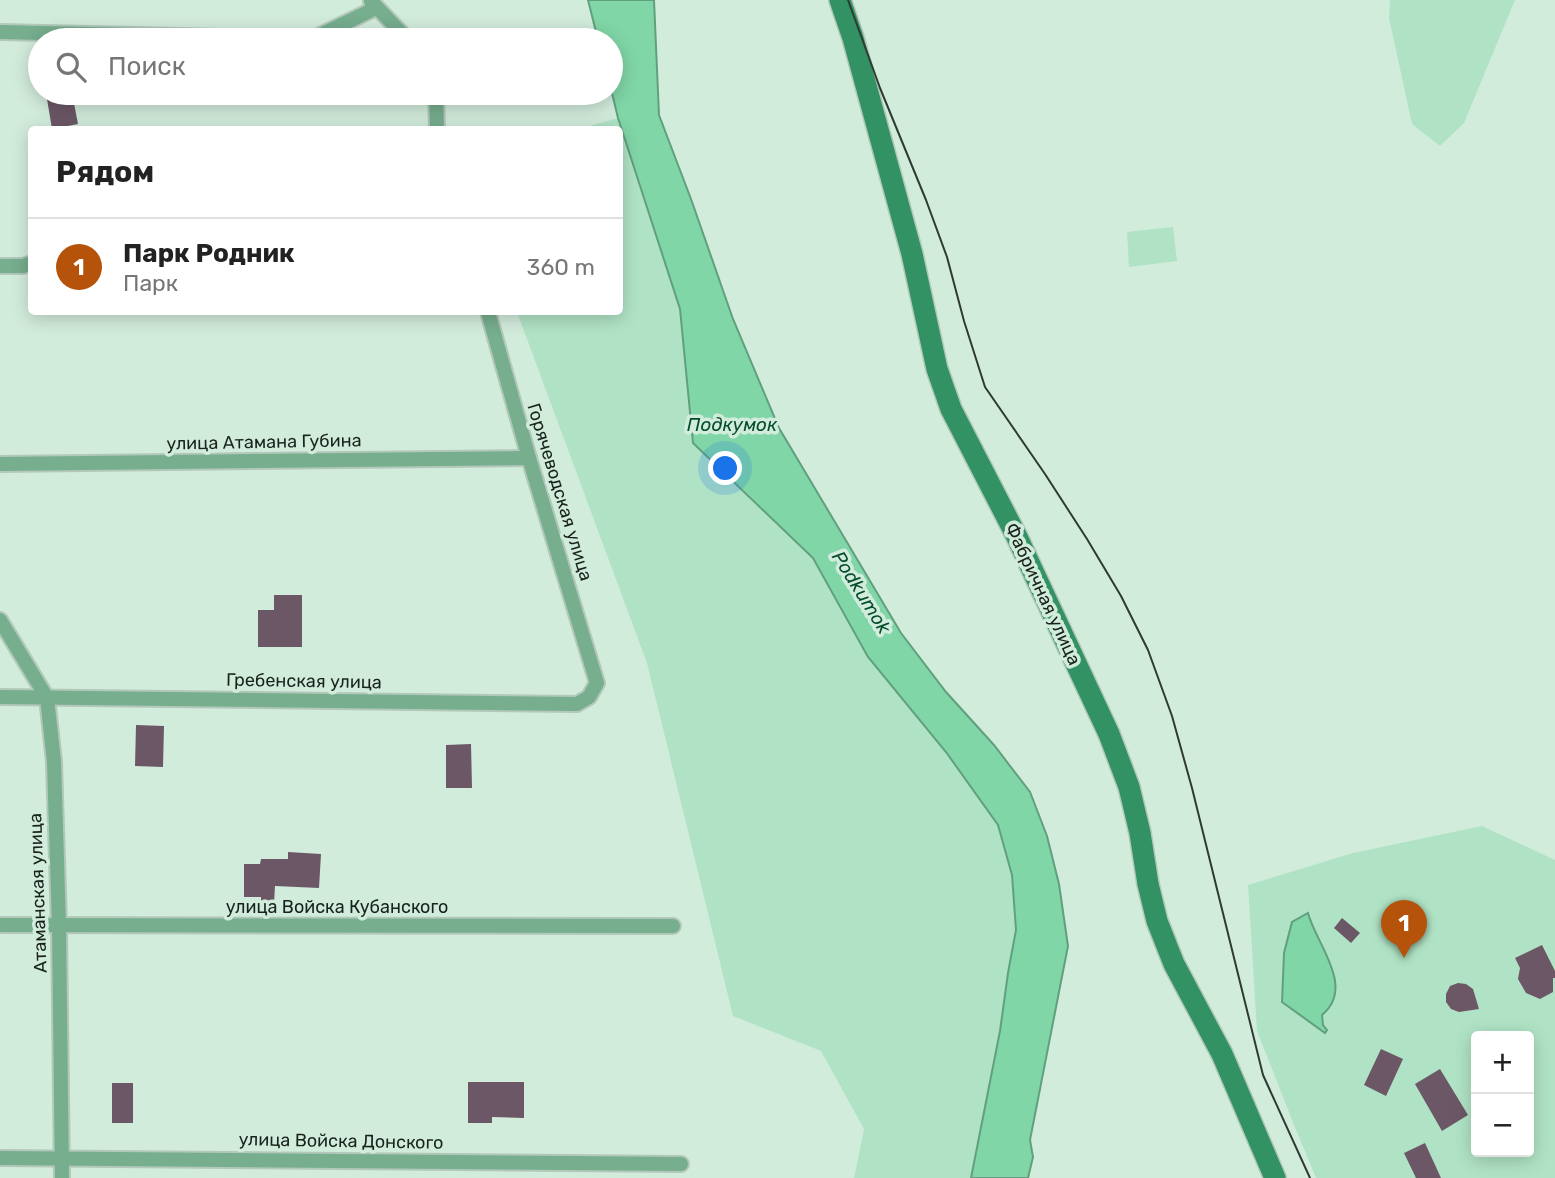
<!DOCTYPE html>
<html lang="ru">
<head>
<meta charset="utf-8">
<style>
	body { margin:0; font-family:Rubik,sans-serif; background:#f6f6f6; color:#222 }
	.controls { position:absolute; right:21px; bottom:21px; display:grid; overflow:hidden; border-radius:7px; box-shadow:0 4px 18px #0003 }
	.controls button { width:63px; height:63px; display:grid; place-items:center; padding:0; border:0; border-bottom:2px solid #e0e0e0; background:#fff; color:#222; font:35px sans-serif }
	.you { position:absolute; left:726px; top:469px; width:24px; height:24px; margin:-18px; border:5px solid #fff; border-radius:50%; background:#1a73e8; box-shadow:0 0 0 10px #1a73e833 }
	.badge { display:grid; place-items:center; width:46px; height:46px; border-radius:50%; background:#b45309; color:#fff; font-size:23px; font-weight:700 }
	.pin { position:absolute; translate:-50% -58px; filter:drop-shadow(0 2px 4px #0008) }
	.pin::after { content:''; position:absolute; top:37px; width:24px; height:21px; background:inherit; clip-path:polygon(0 0,100% 0,50% 100%) }
	.list { margin:0; padding:0; list-style:none }
	h2 { display:flex; justify-content:space-between; align-items:center; height:91px; margin:0; padding:0 28px; font-size:30px }
	h2 small { font-size:23px; font-weight:400; color:#767676 }
	.list li { display:grid; grid-template-columns:46px 1fr auto; gap:21px; align-items:center; box-sizing:border-box; height:98px; padding:0 28px; border-top:2px solid #e0e0e0 }
	.list b { display:block; font-size:26px; white-space:nowrap }
	.list p { margin:0; font-size:23px; white-space:nowrap; color:#767676 }
	.list em { font-size:23px; font-style:normal; color:#767676 }
	.icon { flex:none; width:38px; height:38px; fill:none; stroke:currentColor; stroke-width:2; stroke-linecap:round; stroke-linejoin:round }
	.map { position:relative; flex:none; width:1555px; height:1178px; overflow:hidden }
	.search { position:absolute; background:#fff; box-shadow:0 4px 18px #0003; left:28px; top:28px; width:595px; height:77px; display:flex; align-items:center; gap:18px; box-sizing:border-box; padding:0 24px; border-radius:38px; color:#767676; font-size:26px }
	.panel { position:absolute; background:#fff; box-shadow:0 4px 18px #0003; left:28px; top:126px; width:595px; height:189px; border-radius:7px }
	.map>svg:first-child { display:block }
	.green { fill:#b0e3c5; fill-rule:evenodd }
	.water { fill:#80d6a7; stroke:#61a07e; stroke-width:2 }
	.building { fill:#6c5766 }
	.lines { fill:none; stroke-linecap:round; stroke-linejoin:round }
	.minor-casing { stroke:#b1c8ba; stroke-width:18 }
	.secondary-casing { stroke:#b1c8ba; stroke-width:24 }
	.minor { stroke:#76ae8e; stroke-width:14 }
	.secondary { stroke:#329264; stroke-width:21 }
	.tram { stroke:#2e3a32; stroke-width:2 }
	.labels { text-anchor:middle; stroke-width:7; stroke-linejoin:round; paint-order:stroke }
	.street-label { font-size:18px; fill:#19231d; stroke:#d2ecdc }
	.water-label { font-size:19px; font-style:italic; fill:#064d30; stroke:#d2ecdc }
</style>
</head>
<body>
<div class="map">
<svg width="1555" height="1178" viewBox="0 0 1555 1178">
	<rect width="100%" height="100%" fill="#d2ecdc"/>
	<g class="green">
		<path d="M 1390,0 L 1515,0 L 1464,123 L 1440,146 L 1412,124 L 1389,18 Z"/>
		<path d="M 618,118 L 680,309 L 693,443 L 813,558 L 868,657 L 946,752 L 998,825 L 1012,875 L 1016,930 L 1008,973 L 1000,1031 L 971,1178 L 854,1178 L 864,1129 L 821,1051 L 733,1016 L 647,663 L 517,312 L 620,312 L 620,130 L 579,129 Z"/>
		<path d="M 1173,227 L 1177,261 L 1129,267 L 1127,232 Z"/>
		<path d="M 1482,826 L 1555,860 L 1555,1178 L 1316,1178 L 1294,1125 L 1257,1031 L 1248,885 L 1353,853 ZM 1476,1036 L 1529,1036 L 1529,1152 L 1476,1152 Z"/>
	</g>
	<g class="water">
		<path d="M 588,0 L 654,0 L 659,115 L 691,199 L 733,319 L 779,428 L 901,633 L 946,692 L 994,745 L 1030,792 L 1047,836 L 1059,884 L 1068,946 L 1030,1140 L 1033,1157 L 1028,1178 L 971,1178 L 1000,1031 L 1008,973 L 1016,930 L 1012,875 L 998,825 L 946,752 L 868,657 L 813,558 L 693,443 L 680,309 L 618,118 L 611,89 L 611,40 L 598,40 Z"/>
		<path d="M 1308,913 C 1316,944 1356,987 1322,1015 L 1323,1025 L 1327,1030 L 1325,1033 L 1282,1002 L 1284,953 L 1292,922 Z"/>
	</g>
	<g class="building">
		<path d="M 46,93 L 72,93 L 78,124 L 52,129 Z"/>
		<path d="M 274,595 L 302,595 L 302,647 L 258,647 L 258,610 L 274,610 Z"/>
		<path d="M 136,725 L 164,726 L 163,767 L 135,766 Z"/>
		<path d="M 471,744 L 472,788 L 446,788 L 446,745 Z"/>
		<path d="M 288,852 L 321,854 L 319,888 L 275,886 L 274,904 L 261,904 L 261,897 L 244,897 L 244,864 L 260,864 L 261,859 L 288,859 Z"/>
		<path d="M 1342,918 L 1360,933 L 1351,943 L 1334,928 Z"/>
		<path d="M 1542,945 L 1555,971 L 1555,978 L 1553,978 L 1553,992 L 1540,999 L 1526,993 L 1518,979 L 1520,968 L 1515,958 Z"/>
		<path d="M 1458,983 L 1466,984 L 1473,989 L 1479,1009 L 1459,1012 L 1451,1009 L 1446,1002 L 1446,994 L 1450,986 Z"/>
		<path d="M 1381,1049 L 1403,1059 L 1386,1096 L 1364,1085 Z"/>
		<path d="M 1440,1069 L 1468,1115 L 1442,1131 L 1415,1084 Z"/>
		<path d="M 468,1082 L 524,1082 L 524,1118 L 492,1117 L 492,1123 L 468,1123 Z"/>
		<rect x="112" y="1083" width="21" height="40"/>
		<path d="M 1425,1143 L 1441,1178 L 1416,1178 L 1404,1153 Z"/>
	</g>
	<g class="lines">
		<defs>
			<g id="minor">
				<path d="M 371,1 L 408,40"/>
				<path d="M 0,32 L 312,39 L 376,8"/>
				<path d="M 436,93 L 437,130"/>
				<path d="M 0,266 L 23,266 L 32,263"/>
				<path d="M 0,464 L 529,458"/>
				<path d="M 0,620 L 47,698 L 54,762 L 59,926 L 62,1178"/>
				<path d="M 0,697 L 577,704 L 589,697 L 597,683 L 529,458 L 488,312"/>
				<path d="M 0,925 L 673,926"/>
				<path d="M 0,1158 L 681,1164"/>
			</g>
			<path id="secondary" d="M 840,0 L 853,38 L 912,254 L 937,369 L 951,409 L 1017,537 L 1109,734 L 1129,787 L 1140,833 L 1148,884 L 1157,921 L 1174,964 L 1222,1054 L 1275,1178"/>
		</defs>
		<use href="#minor" class="minor-casing"/>
		<use href="#secondary" class="secondary-casing"/>
		<use href="#minor" class="minor"/>
		<use href="#secondary" class="secondary"/>
		<path class="tram" d="M 848,0 L 880,88 L 926,200 L 947,257 L 964,321 L 985,387 L 1045,474 L 1087,539 L 1121,596 L 1148,650 L 1172,716 L 1192,788 L 1263,1075 L 1310,1178"/>
	</g>
	<g class="labels">
		<g class="street-label">
			<text transform="translate(264 442) rotate(-1)" y="6">улица Атамана Губина</text>
			<text transform="translate(560 492) rotate(73)" y="6">Горячеводская улица</text>
			<text transform="translate(1043 594) rotate(65)" y="6">Фабричная улица</text>
			<text transform="translate(304 681) rotate(1)" y="6">Гребенская улица</text>
			<text transform="translate(38 893) rotate(-92)" y="6">Атаманская улица</text>
			<text x="337" y="913">улица Войска Кубанского</text>
			<text transform="translate(341 1141) rotate(1)" y="6">улица Войска Донского</text>
		</g>
		<g class="water-label">
			<text x="732" y="431">Подкумок</text>
			<text transform="translate(862 592) rotate(58)" y="7">Podkumok</text>
		</g>
	</g>
</svg>
<div class="controls">
<button>+</button>
<button>−</button>
</div>
<div class="you"></div>
<div class="pin badge" style="left:1404px;top:958px">1</div>
<div class="search"><svg class="icon" aria-label="search" viewBox="0 0 24 24"><circle cx="10" cy="10" r="6"/><path d="M15 15l6 6"/></svg>Поиск</div>
<section class="panel">
<h2>Рядом<small></small></h2>
<ul class="list">
<li><span class="badge">1</span><div><b>Парк Родник</b><p>Парк</p></div><em>360 m</em></li>
</ul>
</section>
</div>
</body>
</html>
